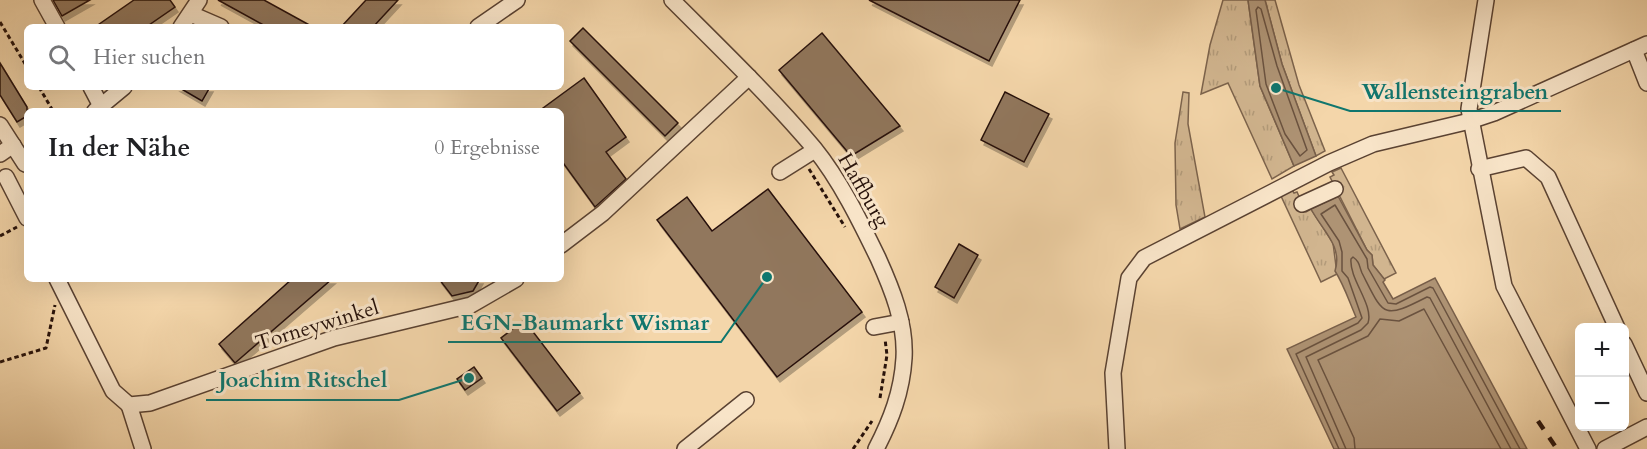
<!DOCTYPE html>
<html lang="de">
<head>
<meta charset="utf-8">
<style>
	body { margin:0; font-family:Cardo,serif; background:#f6f6f6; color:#202124 }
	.controls { position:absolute; right:18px; bottom:18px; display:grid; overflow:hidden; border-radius:9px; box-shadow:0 6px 24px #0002 }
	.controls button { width:54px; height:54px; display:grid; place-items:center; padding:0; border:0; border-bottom:2px solid #e0e0e0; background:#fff; color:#202124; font:30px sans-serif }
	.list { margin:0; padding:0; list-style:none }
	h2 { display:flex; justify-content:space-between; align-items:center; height:78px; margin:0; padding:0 24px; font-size:26px }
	h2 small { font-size:20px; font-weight:400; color:#757577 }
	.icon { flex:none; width:33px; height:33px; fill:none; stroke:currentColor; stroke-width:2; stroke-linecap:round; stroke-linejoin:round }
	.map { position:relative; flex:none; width:1647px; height:449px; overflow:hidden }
	.search { position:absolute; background:#fff; box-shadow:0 6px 24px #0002; left:24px; top:24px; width:540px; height:66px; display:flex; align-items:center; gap:15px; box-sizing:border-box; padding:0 21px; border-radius:9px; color:#757577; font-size:22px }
	.panel { position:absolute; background:#fff; box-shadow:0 6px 24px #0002; left:24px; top:108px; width:540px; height:174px; border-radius:9px }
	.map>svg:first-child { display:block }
	.grass { fill:url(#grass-tufts); stroke:#7c634c; stroke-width:1.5 }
	.water { fill:#ae9374; stroke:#785f4a; stroke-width:1.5 }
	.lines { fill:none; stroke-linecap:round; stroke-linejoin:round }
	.shore { stroke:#6a523f; stroke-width:1.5 }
	.building { fill:#91775d; stroke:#26110a; stroke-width:1.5; filter:url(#shadow) }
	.minor-casing { stroke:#5a4232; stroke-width:18 }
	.path { stroke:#26110a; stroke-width:3; stroke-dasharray:4.5 3; stroke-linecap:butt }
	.minor { stroke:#f8e4c8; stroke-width:15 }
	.rail { stroke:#26110a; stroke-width:4.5; stroke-dasharray:10 10; stroke-linecap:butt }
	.labels { text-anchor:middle; stroke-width:6; stroke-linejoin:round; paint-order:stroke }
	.street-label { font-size:21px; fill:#26110a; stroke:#f8e4c8 }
	.leader { fill:none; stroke:#0f766e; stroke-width:2 }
	.callout-dot { fill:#0f766e; stroke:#f8e4c8; stroke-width:2 }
	.callout-label { font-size:22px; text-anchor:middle; font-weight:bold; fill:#0f766e; stroke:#f8e4c8; stroke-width:6; stroke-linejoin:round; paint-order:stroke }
</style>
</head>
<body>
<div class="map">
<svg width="1647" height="449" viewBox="0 0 1647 449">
	<defs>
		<pattern id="grass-tufts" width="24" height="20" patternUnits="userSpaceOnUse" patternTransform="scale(1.5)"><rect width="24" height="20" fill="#d1b58f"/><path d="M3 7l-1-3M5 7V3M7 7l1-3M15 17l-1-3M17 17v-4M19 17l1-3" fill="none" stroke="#b39b7a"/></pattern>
		<filter id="shadow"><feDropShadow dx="3" dy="5" stdDeviation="0" flood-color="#0004"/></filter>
	</defs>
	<rect width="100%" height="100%" fill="#f4d6aa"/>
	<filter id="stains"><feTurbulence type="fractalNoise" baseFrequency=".00333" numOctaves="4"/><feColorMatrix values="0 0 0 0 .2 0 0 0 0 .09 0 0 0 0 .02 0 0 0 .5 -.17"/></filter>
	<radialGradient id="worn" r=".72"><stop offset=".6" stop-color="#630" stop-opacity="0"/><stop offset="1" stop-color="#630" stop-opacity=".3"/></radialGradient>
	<g class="grass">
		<path d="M 1223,0 L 1248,0 L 1260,86 L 1294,166 L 1272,179 L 1228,83 L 1201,94 L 1210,45 Z"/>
		<path d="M 1265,0 L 1275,0 L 1299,85 L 1325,151 L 1316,156 L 1282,64 Z"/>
		<path d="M 1183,92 L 1189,93 L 1188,124 L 1205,217 L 1180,229 L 1176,205 L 1175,143 Z"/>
		<path d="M 1341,168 L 1396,273 L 1384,279 L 1373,265 L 1372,255 L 1367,250 L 1330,177 L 1334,175 L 1332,172 Z"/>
		<path d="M 1292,190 L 1294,193 L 1297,192 L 1306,212 L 1311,209 L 1333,243 L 1337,274 L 1321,282 L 1281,196 Z"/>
	</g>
	<g class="water">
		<path d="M 1248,0 L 1265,0 L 1282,64 L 1316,156 L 1294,166 L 1260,86 Z"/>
		<path d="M 1338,196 L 1367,250 L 1372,255 L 1373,265 L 1385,280 L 1383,282 L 1393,299 L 1435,278 L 1527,449 L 1334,449 L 1287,349 L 1356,317 C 1349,301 1344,285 1335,271 C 1343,246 1322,230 1311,209 Z"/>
	</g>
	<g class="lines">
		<g class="shore">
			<path d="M 1258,7 L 1261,9 L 1277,66 L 1307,150 L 1300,156 L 1285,134 L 1266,84 L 1256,10 Z"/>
			<path d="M 1339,449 L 1296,354 L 1358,323 L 1362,318 L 1348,278 L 1342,271 L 1342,252 L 1339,241 L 1321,214 L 1335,205 L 1367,259 L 1368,268 L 1388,303 L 1396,304 L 1430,287 L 1433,288 L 1520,449"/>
			<path d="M 1346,449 L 1306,357 L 1361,330 L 1368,323 C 1374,305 1349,279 1351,259 L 1353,257 C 1360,262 1359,266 1362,273 C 1384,316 1382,320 1427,297 L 1430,298 L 1511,449"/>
			<path d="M 1355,449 L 1354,438 L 1318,360 L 1368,336 L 1380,319 L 1399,321 L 1424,309 L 1501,449"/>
		</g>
	</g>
	<g class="building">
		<path d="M 53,0 L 90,0 L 62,16 Z"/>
		<path d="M 134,0 L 170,0 L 175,7 L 146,27 L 95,27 Z"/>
		<path d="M 218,0 L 264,0 L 313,27 L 267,27 Z"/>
		<path d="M 366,0 L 398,0 L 373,27 L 341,27 Z"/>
		<path d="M 869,0 L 1020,0 L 989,61 Z"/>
		<path d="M 583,28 L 678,123 L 665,136 L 570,41 Z"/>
		<path d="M 822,33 L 900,126 L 851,156 L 779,70 Z"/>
		<path d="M 0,63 L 27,107 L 27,116 L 17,122 L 0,95 Z"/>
		<path d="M 584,78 L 626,137 L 606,152 L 626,179 L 595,207 L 561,160 L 561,111 L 539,111 Z"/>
		<path d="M 178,87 L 210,87 L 202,101 Z"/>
		<path d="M 1005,92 L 1049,114 L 1024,162 L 981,140 Z"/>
		<path d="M 768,189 L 862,312 L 777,377 L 657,220 L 687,197 L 712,231 Z"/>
		<path d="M 959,244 L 978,255 L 954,298 L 935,287 Z"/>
		<path d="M 292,279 L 332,279 L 235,363 L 219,344 Z"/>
		<path d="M 439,279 L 480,279 L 473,291 L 452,296 Z"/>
		<path d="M 524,320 L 580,393 L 557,411 L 501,338 Z"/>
		<path d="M 474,367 L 482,378 L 465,390 L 457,379 Z"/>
	</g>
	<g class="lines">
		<defs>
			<g id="minor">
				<path d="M 42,0 L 57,27"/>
				<path d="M 672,0 C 720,48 770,96 814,148 C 840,180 860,221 878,258 C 892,289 906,323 904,358 C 902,392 891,420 876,449"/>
				<path d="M 1486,0 L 1469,109 L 1504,286 L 1588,449"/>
				<path d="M 191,14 L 221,27"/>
				<path d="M 181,27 L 199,0"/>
				<path d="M 478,27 L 517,0"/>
				<path d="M 1634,50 L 1647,83"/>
				<path d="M 91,87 L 101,106"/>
				<path d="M 95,111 L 124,87"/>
				<path d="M 0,125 L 25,164"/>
				<path d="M 0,154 L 13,145"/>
				<path d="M 1479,169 L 1526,158 L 1548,177 L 1617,328"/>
				<path d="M 780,172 L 815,150"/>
				<path d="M 6,177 L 27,218"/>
				<path d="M 1302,204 L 1335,189"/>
				<path d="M 561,245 L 603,213 L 749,77"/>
				<path d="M 57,279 L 113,391 L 129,405 L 150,403 L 334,338 L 471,305 L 516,279"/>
				<path d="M 874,327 L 901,322"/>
				<path d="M 1624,344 L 1647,393"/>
				<path d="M 129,405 L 143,449"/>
				<path d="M 685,449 L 746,400"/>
				<path d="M 1117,449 L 1113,373 L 1129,278 L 1144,258 L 1329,163 L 1373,144 L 1470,121 L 1494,113 L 1647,44"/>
				<path d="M 1605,449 L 1647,427"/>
			</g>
		</defs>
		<use href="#minor" class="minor-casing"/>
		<g class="path">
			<path d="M 0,22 L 27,67"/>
			<path d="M 39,87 L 53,111"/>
			<path d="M 809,169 L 845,227"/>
			<path d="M 0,236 L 17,227"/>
			<path d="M 0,362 L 46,348 L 55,305"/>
			<path d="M 880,398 L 887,355 L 885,339"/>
			<path d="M 853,449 L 872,421"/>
		</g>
		<use href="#minor" class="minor"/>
		<path class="rail" d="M 1538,421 L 1557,449"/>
	</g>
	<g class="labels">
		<g class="street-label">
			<text transform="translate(864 190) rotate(60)" y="7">Haffburg</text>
			<text transform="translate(317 325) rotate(-17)" y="7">Torneywinkel</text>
		</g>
	</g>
	<path class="leader" d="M1276 88L1350 111H1561M767 277L721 342H448M469 378L399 400H206"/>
	<g class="callout-dot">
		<circle cx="1276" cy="88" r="6"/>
		<circle cx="767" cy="277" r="6"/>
		<circle cx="469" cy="378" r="6"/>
	</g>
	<g class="callout-label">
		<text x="1455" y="99">Wallensteingraben</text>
		<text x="585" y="330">EGN-Baumarkt Wismar</text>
		<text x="303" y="387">Joachim Ritschel</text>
	</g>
	<rect width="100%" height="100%" filter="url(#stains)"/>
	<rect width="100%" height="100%" fill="url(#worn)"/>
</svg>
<div class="controls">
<button>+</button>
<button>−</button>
</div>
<div class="search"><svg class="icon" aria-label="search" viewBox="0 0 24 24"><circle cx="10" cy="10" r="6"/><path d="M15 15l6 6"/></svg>Hier suchen</div>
<section class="panel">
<h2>In der Nähe<small>0 Ergebnisse</small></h2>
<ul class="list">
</ul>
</section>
</div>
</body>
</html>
